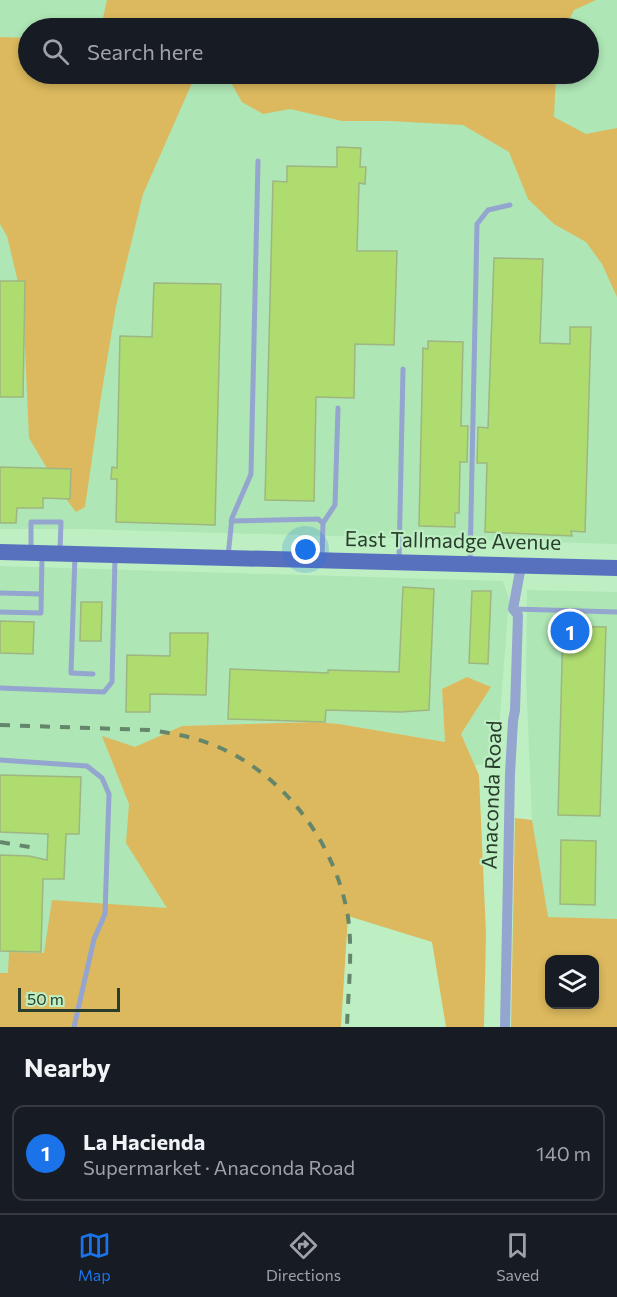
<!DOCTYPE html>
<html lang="en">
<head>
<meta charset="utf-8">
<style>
	body { margin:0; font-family:Commissioner,sans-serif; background:#20242c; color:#f1f3f6 }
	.controls { position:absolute; right:18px; bottom:18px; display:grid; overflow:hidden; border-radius:12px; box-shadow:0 3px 9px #0003 }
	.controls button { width:54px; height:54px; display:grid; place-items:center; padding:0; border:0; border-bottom:2px solid #363941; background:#171b24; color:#f1f3f6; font:30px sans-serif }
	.scale { position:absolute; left:18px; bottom:15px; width:102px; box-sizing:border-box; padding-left:6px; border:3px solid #293d2c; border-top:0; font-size:16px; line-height:21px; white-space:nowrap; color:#293d2c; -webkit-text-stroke:4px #bdefc3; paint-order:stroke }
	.you { position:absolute; left:306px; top:550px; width:21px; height:21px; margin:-15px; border:4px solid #fff; border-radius:50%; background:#1a73e8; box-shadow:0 0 0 9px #1a73e833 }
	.badge { display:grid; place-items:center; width:39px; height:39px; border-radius:50%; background:#1a73e8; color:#fff; font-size:20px; font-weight:700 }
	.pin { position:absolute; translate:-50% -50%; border:3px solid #fff; box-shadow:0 2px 6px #0006 }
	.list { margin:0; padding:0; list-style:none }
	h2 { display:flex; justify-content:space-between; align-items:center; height:78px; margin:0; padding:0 24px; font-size:26px }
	h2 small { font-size:20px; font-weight:400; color:#9ea1a6 }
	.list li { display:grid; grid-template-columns:39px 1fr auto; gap:18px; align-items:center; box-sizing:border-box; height:96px; margin:0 12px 12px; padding:0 12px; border:2px solid #363941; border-radius:12px }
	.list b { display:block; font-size:22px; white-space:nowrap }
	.list p { margin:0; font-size:20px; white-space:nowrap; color:#9ea1a6 }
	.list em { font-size:20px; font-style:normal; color:#9ea1a6 }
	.icon { flex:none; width:33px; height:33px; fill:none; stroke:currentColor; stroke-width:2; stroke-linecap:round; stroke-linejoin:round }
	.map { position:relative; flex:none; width:617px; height:1027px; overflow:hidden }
	.search { position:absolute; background:#171b24; box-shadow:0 3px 9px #0003; left:18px; right:18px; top:18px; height:66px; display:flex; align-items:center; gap:15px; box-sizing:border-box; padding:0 21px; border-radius:33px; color:#9ea1a6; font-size:22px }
	.sheet { height:186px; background:#171b24 }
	nav { display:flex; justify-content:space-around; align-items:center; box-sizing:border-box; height:84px; border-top:2px solid #363941; background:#171b24; font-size:16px; color:#9ea1a6 }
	nav a { display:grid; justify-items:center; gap:3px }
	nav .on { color:#1a73e8 }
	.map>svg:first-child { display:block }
	.built { fill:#aee6b5; fill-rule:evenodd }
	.green { fill:#dcb95e; fill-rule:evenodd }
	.building { fill:#aedc6f; stroke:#9eb681; stroke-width:1.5 }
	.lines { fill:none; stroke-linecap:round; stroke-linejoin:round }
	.lane { stroke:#94a5d0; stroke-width:5 }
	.street { stroke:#94a5d0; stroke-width:10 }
	.primary { stroke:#5771bf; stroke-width:16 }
	.rail { stroke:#65866a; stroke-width:4; stroke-dasharray:10 10; stroke-linecap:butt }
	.labels { text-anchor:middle; stroke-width:4.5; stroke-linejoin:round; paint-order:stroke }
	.street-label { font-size:21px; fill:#293d2c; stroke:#bdefc3 }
</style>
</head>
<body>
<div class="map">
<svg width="617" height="1027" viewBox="0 0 617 1027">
	<rect width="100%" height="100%" fill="#bdefc3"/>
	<g class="built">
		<path d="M 0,0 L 617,0 L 617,544 L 82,529 L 0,529 ZM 28,28 L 588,28 L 588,74 L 28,74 Z"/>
		<path d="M 0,566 L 503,581 L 509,599 L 500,715 L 500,763 L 474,765 L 461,734 L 491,687 L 467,677 L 442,689 L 445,742 L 339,724 L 316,722 L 183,726 L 250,859 L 0,1027 Z"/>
		<path d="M 527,590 L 617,592 L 617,919 L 530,917 L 532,820 L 526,679 Z"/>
	</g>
	<g class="green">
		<path d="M 107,0 L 596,0 L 574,10 L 565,28 L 73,28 L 103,18 Z"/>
		<path d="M 0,37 L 28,38 L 28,74 L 196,74 L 143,194 L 116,306 L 101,396 L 85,507 L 76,512 L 63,495 L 29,438 L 23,303 L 7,236 L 0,224 Z"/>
		<path d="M 226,74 L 556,74 L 554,117 L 586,134 L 617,128 L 617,297 L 602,264 L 586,242 L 554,224 L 528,199 L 509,152 L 463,125 L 390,121 L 342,121 L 290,109 L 263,114 L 242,102 Z"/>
		<path d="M 467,677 L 491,687 L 461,734 L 479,775 L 486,934 L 484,1027 L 446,1027 L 432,942 L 348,916 L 341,1027 L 0,1027 L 0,973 L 8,973 L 9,952 L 44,953 L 52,900 L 167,908 L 126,843 L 129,804 L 102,736 L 135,747 L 182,726 L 316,722 L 339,724 L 445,742 L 442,689 Z"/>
		<path d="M 515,818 L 532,820 L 548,917 L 617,919 L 617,1027 L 511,1027 ZM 550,960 L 594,960 L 594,1004 L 550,1004 Z"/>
	</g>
	<g class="building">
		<path d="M 337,147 L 361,148 L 360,167 L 366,167 L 365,184 L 359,183 L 357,251 L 397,251 L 394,345 L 355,344 L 354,398 L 316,397 L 314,501 L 265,500 L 273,181 L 287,182 L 287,166 L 337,167 Z"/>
		<path d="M 494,258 L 543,259 L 540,343 L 570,344 L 570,327 L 591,327 L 585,532 L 571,531 L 572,536 L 485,532 L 487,463 L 477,463 L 478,427 L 488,428 Z"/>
		<path d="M 0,281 L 25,281 L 23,397 L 0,397 Z"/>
		<path d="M 154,283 L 221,284 L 215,525 L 116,522 L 117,479 L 111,479 L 112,467 L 117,468 L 120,336 L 152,337 Z"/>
		<path d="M 428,341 L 463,342 L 461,426 L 468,426 L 467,462 L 460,462 L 459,513 L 455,513 L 455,527 L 419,526 L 423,348 L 428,349 Z"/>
		<path d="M 0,467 L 71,469 L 70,499 L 43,498 L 43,508 L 17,508 L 16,523 L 0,523 Z"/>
		<path d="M 403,587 L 434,589 L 429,710 L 401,712 L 326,710 L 325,722 L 228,719 L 230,669 L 328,673 L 328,670 L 399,672 Z"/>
		<path d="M 472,591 L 491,591 L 488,664 L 469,663 Z"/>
		<path d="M 81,602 L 102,602 L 101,641 L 80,641 Z"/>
		<path d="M 0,621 L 34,622 L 33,654 L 0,653 Z"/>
		<path d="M 563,626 L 606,627 L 600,816 L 558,815 Z"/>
		<path d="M 170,633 L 208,633 L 206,695 L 150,694 L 150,712 L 126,712 L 127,655 L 170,656 Z"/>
		<path d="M 0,775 L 81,777 L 79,834 L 66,834 L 64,879 L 43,879 L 41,952 L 0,951 L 0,855 L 29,856 L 47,860 L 48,834 L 0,832 Z"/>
		<path d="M 561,840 L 596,841 L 595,905 L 560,904 Z"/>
	</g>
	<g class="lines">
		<g class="lane">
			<path d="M 231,521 L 318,519 L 323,523 L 322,558"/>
			<path d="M 323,523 L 335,505 L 338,408"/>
			<path d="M 31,550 L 31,522 L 61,522 L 60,551"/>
			<path d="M 75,555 L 71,673 L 93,674"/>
			<path d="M 228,556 L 232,518 L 251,474 L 258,161"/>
			<path d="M 399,561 L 403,369"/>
			<path d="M 470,563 L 477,224 L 488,210 L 510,205"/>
			<path d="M 0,593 L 41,594"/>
			<path d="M 514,609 L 617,612"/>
			<path d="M 0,612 L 41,613 L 42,557"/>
			<path d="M 0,688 L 104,692 L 112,682 L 115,558"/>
			<path d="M 0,760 L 87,766 L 102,778 L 109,794 L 105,914 L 94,939 L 74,1027"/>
		</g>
		<path class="street" d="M 505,1027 L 510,774 L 513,721 L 515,710 L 518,615 L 513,609 L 521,566"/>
		<path class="primary" d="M 0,552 L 617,568"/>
		<g class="rail">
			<path d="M 0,725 L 149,730 C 172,733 194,737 216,746 C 285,775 336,844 348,917 C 353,953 348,991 347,1027"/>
			<path d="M 0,842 L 35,848"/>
		</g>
	</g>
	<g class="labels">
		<g class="street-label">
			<text transform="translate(453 541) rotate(1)" y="7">East Tallmadge Avenue</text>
			<text transform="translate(492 795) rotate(-88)" y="7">Anaconda Road</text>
		</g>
	</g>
</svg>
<div class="controls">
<button><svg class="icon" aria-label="layers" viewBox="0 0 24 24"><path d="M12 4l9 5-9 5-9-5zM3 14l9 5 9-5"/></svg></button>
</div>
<div class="scale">50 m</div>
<div class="you"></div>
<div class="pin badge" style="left:570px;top:631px">1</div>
<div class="search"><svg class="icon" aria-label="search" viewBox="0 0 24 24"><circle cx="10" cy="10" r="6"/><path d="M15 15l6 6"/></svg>Search here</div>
</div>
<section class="sheet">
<h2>Nearby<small></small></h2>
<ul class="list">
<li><span class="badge">1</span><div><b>La Hacienda</b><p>Supermarket · Anaconda Road</p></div><em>140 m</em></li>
</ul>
</section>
<nav>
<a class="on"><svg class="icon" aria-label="map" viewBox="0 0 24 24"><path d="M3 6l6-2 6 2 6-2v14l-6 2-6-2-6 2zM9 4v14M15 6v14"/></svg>Map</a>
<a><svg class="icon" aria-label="directions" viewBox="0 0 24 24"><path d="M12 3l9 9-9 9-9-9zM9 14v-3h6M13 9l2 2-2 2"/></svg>Directions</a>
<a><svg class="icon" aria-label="saved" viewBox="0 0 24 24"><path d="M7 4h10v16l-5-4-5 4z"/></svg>Saved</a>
</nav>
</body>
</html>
